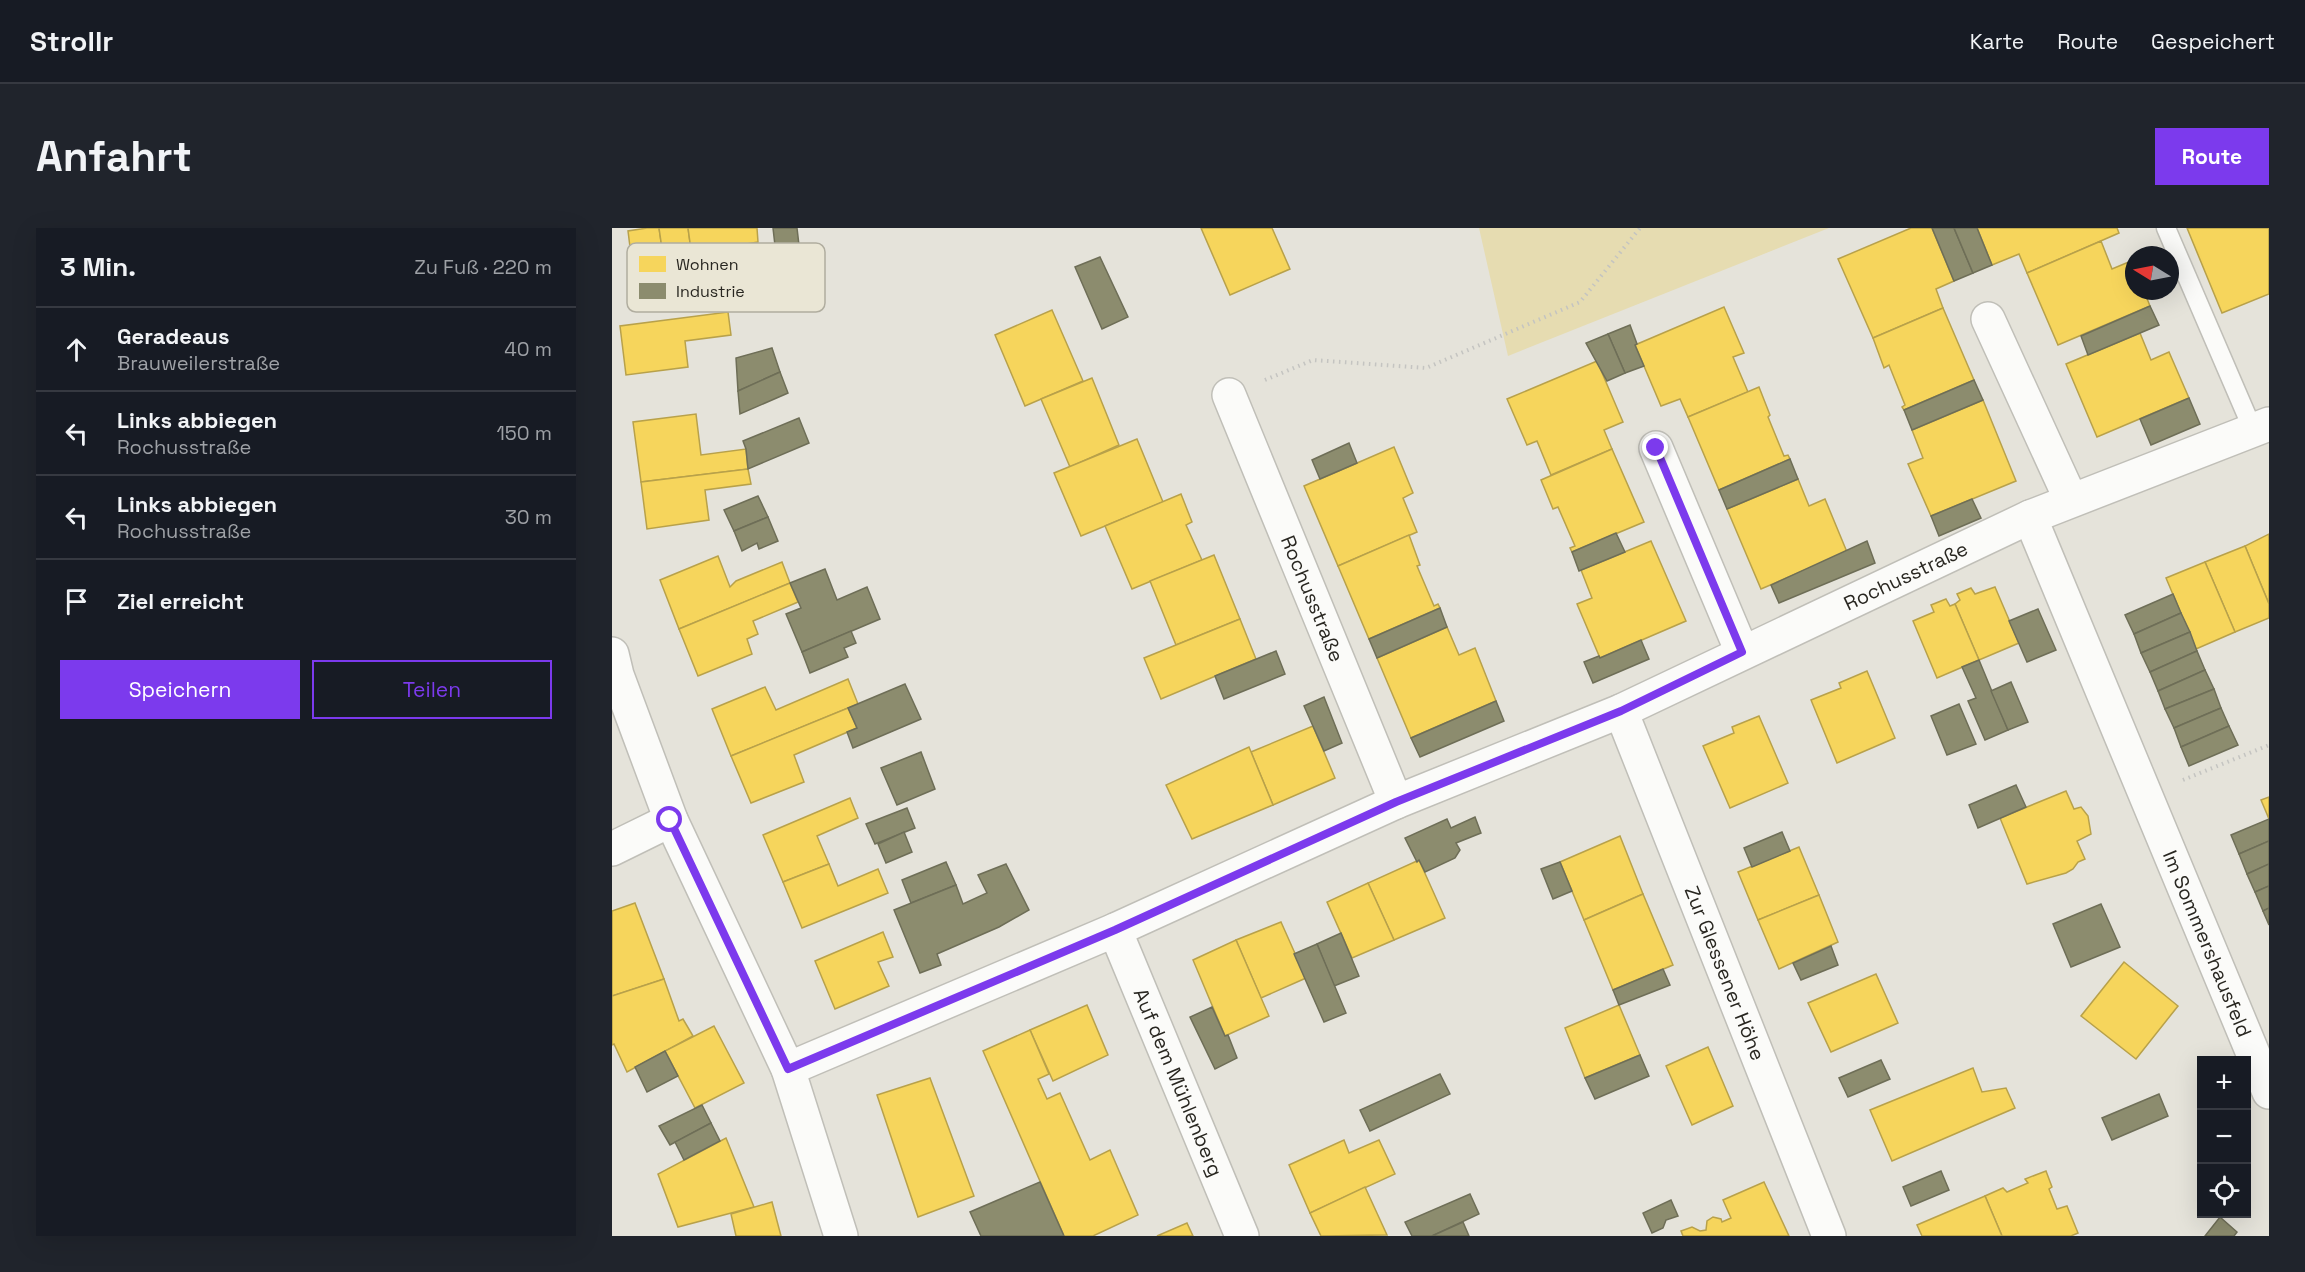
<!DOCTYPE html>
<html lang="de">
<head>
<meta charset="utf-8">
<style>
	body { margin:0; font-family:"Space Grotesk",sans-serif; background:#20242c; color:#f1f3f6 }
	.controls { position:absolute; right:18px; bottom:18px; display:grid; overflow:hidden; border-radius:0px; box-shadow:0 6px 24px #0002 }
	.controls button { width:54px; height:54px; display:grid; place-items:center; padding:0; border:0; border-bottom:2px solid #363941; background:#171b24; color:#f1f3f6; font:30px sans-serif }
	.compass { position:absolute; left:1513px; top:18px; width:54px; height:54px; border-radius:50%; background:#171b24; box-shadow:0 6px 24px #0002; rotate:280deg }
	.stop { position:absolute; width:18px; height:18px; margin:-14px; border:4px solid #7c3aed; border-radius:50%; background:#fff }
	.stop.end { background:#7c3aed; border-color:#fff; box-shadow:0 2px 6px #0008 }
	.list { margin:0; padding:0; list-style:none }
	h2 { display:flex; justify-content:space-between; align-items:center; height:78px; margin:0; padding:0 24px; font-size:26px }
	h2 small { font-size:20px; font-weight:400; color:#9ea1a6 }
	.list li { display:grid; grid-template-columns:39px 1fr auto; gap:18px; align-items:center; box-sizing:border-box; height:84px; padding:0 24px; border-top:2px solid #363941 }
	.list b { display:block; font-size:22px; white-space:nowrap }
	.list p { margin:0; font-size:20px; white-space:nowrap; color:#9ea1a6 }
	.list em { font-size:20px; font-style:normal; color:#9ea1a6 }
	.actions { display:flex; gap:12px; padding:18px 24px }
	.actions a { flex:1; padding:14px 0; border:2px solid #7c3aed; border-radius:0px; text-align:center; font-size:21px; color:#7c3aed }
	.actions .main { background:#7c3aed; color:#fff }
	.icon { flex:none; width:33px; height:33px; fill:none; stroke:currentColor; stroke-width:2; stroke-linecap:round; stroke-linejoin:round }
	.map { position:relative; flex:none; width:1657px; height:1008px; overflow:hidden; border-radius:0px }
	header { display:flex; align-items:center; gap:36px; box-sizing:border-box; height:84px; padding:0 30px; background:#171b24; border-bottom:2px solid #363941 }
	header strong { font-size:28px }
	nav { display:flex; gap:33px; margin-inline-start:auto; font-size:21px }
	.intro { display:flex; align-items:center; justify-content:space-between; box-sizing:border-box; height:144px; padding:0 36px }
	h1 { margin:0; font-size:42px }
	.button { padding:15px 27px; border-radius:0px; background:#7c3aed; color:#fff; font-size:21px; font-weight:700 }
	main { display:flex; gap:36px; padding:0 36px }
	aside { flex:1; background:#171b24; border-radius:0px; box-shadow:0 6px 24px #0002 }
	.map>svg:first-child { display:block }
	.green { fill:#e6dcb1 }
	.homes { fill:#f6d55c; stroke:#b8a14a; stroke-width:1.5 }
	.industry { fill:#8c8c6e; stroke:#6e6e57; stroke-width:1.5 }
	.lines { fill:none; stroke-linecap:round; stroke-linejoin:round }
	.lane-casing { stroke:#c0bfb8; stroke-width:21 }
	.street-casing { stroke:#c0bfb8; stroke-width:36 }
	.secondary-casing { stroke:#c0bfb8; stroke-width:36 }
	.path { stroke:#c4c4c1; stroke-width:4; stroke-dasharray:1.5 4.5; stroke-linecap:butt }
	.lane { stroke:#fbfbf9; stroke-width:18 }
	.street { stroke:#fbfbf9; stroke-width:33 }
	.secondary { stroke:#fbfbf9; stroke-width:33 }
	.route { stroke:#7c3aed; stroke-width:8 }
	.labels { text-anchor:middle; stroke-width:6; stroke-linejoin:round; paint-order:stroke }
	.street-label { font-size:20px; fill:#292721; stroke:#eae6d5 }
	.key { fill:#eae6d5; stroke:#b0ad9f; stroke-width:1.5 }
	.key-label { font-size:16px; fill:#292721 }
</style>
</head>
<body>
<header>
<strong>Strollr</strong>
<nav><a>Karte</a><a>Route</a><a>Gespeichert</a></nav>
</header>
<div class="intro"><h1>Anfahrt</h1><a class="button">Route</a></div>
<main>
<aside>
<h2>3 Min.<small>Zu Fuß · 220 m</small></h2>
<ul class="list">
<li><svg class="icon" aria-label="ahead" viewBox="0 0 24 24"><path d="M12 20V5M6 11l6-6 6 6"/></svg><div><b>Geradeaus</b><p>Brauweilerstraße</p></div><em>40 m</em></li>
<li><svg class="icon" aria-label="left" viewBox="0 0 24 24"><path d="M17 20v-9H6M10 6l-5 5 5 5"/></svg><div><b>Links abbiegen</b><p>Rochusstraße</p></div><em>150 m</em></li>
<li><svg class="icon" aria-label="left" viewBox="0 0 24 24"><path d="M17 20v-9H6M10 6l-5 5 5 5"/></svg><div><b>Links abbiegen</b><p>Rochusstraße</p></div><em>30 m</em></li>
<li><svg class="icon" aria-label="arrive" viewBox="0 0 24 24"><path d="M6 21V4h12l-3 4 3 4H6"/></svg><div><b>Ziel erreicht</b></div></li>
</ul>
<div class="actions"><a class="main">Speichern</a><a>Teilen</a></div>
</aside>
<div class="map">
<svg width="1657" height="1008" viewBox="0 0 1657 1008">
	<rect width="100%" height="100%" fill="#e5e3da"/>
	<path class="green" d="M 867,0 L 1217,0 L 896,128 Z"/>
	<g class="homes">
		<path d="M 35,0 L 47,0 L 55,55 L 23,59 L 16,3 Z"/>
		<path d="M 47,0 L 76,0 L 83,51 L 55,55 Z"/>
		<path d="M 76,0 L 145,0 L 146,14 L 128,17 L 132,44 L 83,51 Z"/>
		<path d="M 589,0 L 660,0 L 678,41 L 618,67 Z"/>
		<path d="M 1299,0 L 1320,0 L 1342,53 L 1324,61 L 1331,80 L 1261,110 L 1226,31 Z"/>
		<path d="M 1365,0 L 1505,0 L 1507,5 L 1415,45 L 1407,26 L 1380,37 Z"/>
		<path d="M 1575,0 L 1657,0 L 1657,66 L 1610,85 Z"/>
		<path d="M 1489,13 L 1500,41 L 1519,33 L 1522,40 L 1522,63 L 1532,63 L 1538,78 L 1446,117 L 1415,45 Z"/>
		<path d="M 1112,79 L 1132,125 L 1121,129 L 1136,164 L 1076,189 L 1068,171 L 1049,178 L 1023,117 Z"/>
		<path d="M 1331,80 L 1362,152 L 1292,182 L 1290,179 L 1293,177 L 1277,137 L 1272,140 L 1261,110 Z"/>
		<path d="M 440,82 L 471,153 L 413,178 L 383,107 Z"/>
		<path d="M 116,84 L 119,107 L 73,113 L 76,139 L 14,147 L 8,98 Z"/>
		<path d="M 1528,105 L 1539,132 L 1557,124 L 1577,170 L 1485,209 L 1454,136 Z"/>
		<path d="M 985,133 L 1011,194 L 992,202 L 1000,221 L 939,247 L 925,213 L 915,217 L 895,171 Z"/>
		<path d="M 480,150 L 507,217 L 458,239 L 429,171 Z"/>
		<path d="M 1147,159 L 1158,187 L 1156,189 L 1172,228 L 1176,227 L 1178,231 L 1107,262 L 1076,189 Z"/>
		<path d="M 1371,172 L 1404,253 L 1319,288 L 1296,236 L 1311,230 L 1300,202 Z"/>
		<path d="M 84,186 L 89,227 L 134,221 L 136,241 L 29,254 L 21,194 Z"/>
		<path d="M 525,211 L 551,274 L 469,308 L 442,245 Z"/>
		<path d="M 782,219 L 801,265 L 791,270 L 805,304 L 726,338 L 692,258 Z"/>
		<path d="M 1000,221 L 1032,294 L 960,324 L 958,320 L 963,318 L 946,279 L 941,281 L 929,252 Z"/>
		<path d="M 136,241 L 139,256 L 93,262 L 97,292 L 35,301 L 29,254 Z"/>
		<path d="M 1186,251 L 1197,278 L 1213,271 L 1235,324 L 1149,361 L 1115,281 Z"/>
		<path d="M 569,266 L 580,294 L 574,297 L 590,332 L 520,361 L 493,298 Z"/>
		<path d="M 1657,306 L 1657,376 L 1633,318 Z"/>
		<path d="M 797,307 L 808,337 L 805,338 L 822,378 L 826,376 L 828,380 L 757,411 L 726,338 Z"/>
		<path d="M 1039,313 L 1074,393 L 988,430 L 965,376 L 980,370 L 969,342 Z"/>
		<path d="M 1633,318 L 1657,376 L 1657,390 L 1623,404 L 1593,334 Z"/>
		<path d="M 602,327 L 628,391 L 564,417 L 538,353 Z"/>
		<path d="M 106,328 L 118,359 L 124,353 L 170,334 L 178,355 L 67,401 L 48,352 Z"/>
		<path d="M 1593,334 L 1623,404 L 1584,421 L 1554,350 Z"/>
		<path d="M 178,355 L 186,374 L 141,393 L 146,406 L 135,411 L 140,426 L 86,448 L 67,401 Z"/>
		<path d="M 1383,359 L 1407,415 L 1367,432 L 1343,376 L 1348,372 L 1345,366 L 1359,360 L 1363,366 Z"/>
		<path d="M 1334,371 L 1338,378 L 1343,376 L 1367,432 L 1325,450 L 1301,393 L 1322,384 L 1319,377 Z"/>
		<path d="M 628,391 L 644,431 L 549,471 L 532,430 Z"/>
		<path d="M 835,399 L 847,427 L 863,420 L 884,473 L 799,510 L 765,430 Z"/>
		<path d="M 1255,443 L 1283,510 L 1225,535 L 1199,472 L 1229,460 L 1227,455 Z"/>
		<path d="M 236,451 L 246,476 L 119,528 L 100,481 L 153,459 L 164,482 Z"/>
		<path d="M 236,480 L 245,500 L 182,527 L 192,554 L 139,575 L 119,528 Z"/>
		<path d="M 1147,488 L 1176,555 L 1118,580 L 1091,518 L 1122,505 L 1120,499 Z"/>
		<path d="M 701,498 L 723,550 L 661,577 L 639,524 Z"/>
		<path d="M 637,519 L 661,577 L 580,611 L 554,557 Z"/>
		<path d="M 1454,563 L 1462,581 L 1469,579 L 1476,588 L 1479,606 L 1465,613 L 1473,631 L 1466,634 L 1461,641 L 1454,645 L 1415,656 L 1388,590 Z"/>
		<path d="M 1657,569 L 1657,591 L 1649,572 Z"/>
		<path d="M 238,570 L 246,590 L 205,608 L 217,636 L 171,654 L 151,607 Z"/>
		<path d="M 1008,608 L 1031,666 L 972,692 L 948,634 Z"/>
		<path d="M 1187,619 L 1207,667 L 1146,692 L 1126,644 Z"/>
		<path d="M 807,632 L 833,690 L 782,712 L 756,655 Z"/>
		<path d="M 217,636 L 226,658 L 266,641 L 276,665 L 190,700 L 171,654 Z"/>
		<path d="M 756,655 L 782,712 L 740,730 L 715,674 Z"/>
		<path d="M 1031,666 L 1061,737 L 1001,762 L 972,692 Z"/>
		<path d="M 1207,667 L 1226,714 L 1167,741 L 1146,692 Z"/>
		<path d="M 23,675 L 52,751 L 0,768 L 0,683 Z"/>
		<path d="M 669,694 L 694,750 L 649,770 L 624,712 Z"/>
		<path d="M 271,704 L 281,729 L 266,734 L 277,758 L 223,781 L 203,733 Z"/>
		<path d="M 624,712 L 657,788 L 613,808 L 581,732 Z"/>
		<path d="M 1512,734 L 1566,778 L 1524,831 L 1469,788 Z"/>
		<path d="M 1264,746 L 1286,795 L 1219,824 L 1196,775 Z"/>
		<path d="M 52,751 L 67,793 L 71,791 L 81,808 L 15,844 L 2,816 L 0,817 L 0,768 Z"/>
		<path d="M 475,777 L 496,827 L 441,853 L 418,802 Z"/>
		<path d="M 1007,777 L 1028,827 L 973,850 L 953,800 Z"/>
		<path d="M 102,798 L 132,855 L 83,880 L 53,823 Z"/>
		<path d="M 418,802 L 437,846 L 426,851 L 435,871 L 448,865 L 478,932 L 498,922 L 526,987 L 481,1008 L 452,1008 L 371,823 Z"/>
		<path d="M 1096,819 L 1121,878 L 1080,897 L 1054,838 Z"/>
		<path d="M 1361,840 L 1370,864 L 1394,860 L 1403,880 L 1280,933 L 1258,882 Z"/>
		<path d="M 318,850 L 362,968 L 306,989 L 265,867 Z"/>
		<path d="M 114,910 L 142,979 L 66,999 L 46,946 Z"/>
		<path d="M 732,912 L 737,925 L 767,912 L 783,946 L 698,985 L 677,937 Z"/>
		<path d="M 1434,943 L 1440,959 L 1437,961 L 1445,981 L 1455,978 L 1466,1005 L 1459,1008 L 1390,1008 L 1373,968 L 1391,960 L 1395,964 L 1416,955 L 1413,951 Z"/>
		<path d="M 1152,954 L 1177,1008 L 1071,1008 L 1069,1003 L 1080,999 L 1088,1003 L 1094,1002 L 1095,993 L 1101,989 L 1109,991 L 1110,994 L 1119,990 L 1111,972 Z"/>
		<path d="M 753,959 L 775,1007 L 709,1008 L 698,985 Z"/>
		<path d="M 1373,968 L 1390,1008 L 1310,1008 L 1305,997 Z"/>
		<path d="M 160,974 L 169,1008 L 124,1008 L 119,986 Z"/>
		<path d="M 575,995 L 581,1008 L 545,1008 Z"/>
	</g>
	<g class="industry">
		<path d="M 161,0 L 185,0 L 188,26 L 165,35 Z"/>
		<path d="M 1320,0 L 1342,0 L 1361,45 L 1342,53 Z"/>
		<path d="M 1342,0 L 1365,0 L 1380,37 L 1361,45 Z"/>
		<path d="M 488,29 L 516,89 L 490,101 L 463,39 Z"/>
		<path d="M 1538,78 L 1547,97 L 1476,127 L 1469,108 Z"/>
		<path d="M 1018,97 L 1025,116 L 1023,117 L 1032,138 L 1013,145 L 996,106 Z"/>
		<path d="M 996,106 L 1013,145 L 995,153 L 974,115 Z"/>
		<path d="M 160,120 L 168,144 L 126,163 L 124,130 Z"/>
		<path d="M 168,144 L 176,165 L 128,186 L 126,163 Z"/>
		<path d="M 1362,152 L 1371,172 L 1300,202 L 1292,182 Z"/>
		<path d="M 1577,170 L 1588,196 L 1539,217 L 1528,191 Z"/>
		<path d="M 187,190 L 197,215 L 136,241 L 134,221 L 131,213 Z"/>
		<path d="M 737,215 L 745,235 L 708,251 L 700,232 Z"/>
		<path d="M 1178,231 L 1186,251 L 1115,281 L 1107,262 Z"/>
		<path d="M 146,268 L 156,289 L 122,303 L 112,282 Z"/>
		<path d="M 1360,271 L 1369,290 L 1327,308 L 1319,288 Z"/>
		<path d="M 156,289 L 166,313 L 147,321 L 145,315 L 130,323 L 122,303 Z"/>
		<path d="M 1004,305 L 1013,324 L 967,343 L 960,324 Z"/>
		<path d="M 1255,313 L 1263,335 L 1167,375 L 1159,357 Z"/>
		<path d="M 213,341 L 225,372 L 255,359 L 268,391 L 190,424 L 174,386 L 189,380 L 178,355 Z"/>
		<path d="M 1561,366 L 1569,385 L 1522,406 L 1513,387 Z"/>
		<path d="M 828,380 L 835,399 L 765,430 L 757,411 Z"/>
		<path d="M 1426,381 L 1444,422 L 1415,434 L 1397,393 Z"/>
		<path d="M 1569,385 L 1578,404 L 1529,425 L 1522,406 Z"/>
		<path d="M 239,403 L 244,415 L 232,420 L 236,429 L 198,445 L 190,424 Z"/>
		<path d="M 1578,404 L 1585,423 L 1538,444 L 1529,425 Z"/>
		<path d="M 1029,412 L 1037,431 L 981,455 L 972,434 L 987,428 L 988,430 Z"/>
		<path d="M 664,423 L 673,446 L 612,471 L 603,448 Z"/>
		<path d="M 1585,423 L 1593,442 L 1546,463 L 1538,444 Z"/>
		<path d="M 1367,432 L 1396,502 L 1373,512 L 1356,473 L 1364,470 L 1350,439 Z"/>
		<path d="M 1593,442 L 1602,461 L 1553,481 L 1546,463 Z"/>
		<path d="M 1399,454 L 1416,494 L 1396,502 L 1379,463 Z"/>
		<path d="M 293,456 L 309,491 L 241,520 L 235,504 L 245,500 L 236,480 Z"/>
		<path d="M 1602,461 L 1609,480 L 1562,500 L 1553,481 Z"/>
		<path d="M 712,469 L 730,515 L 712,523 L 692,478 Z"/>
		<path d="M 884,473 L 892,493 L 808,529 L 799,510 Z"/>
		<path d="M 1347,476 L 1364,516 L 1335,527 L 1319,488 Z"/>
		<path d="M 1609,480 L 1617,498 L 1569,519 L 1562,500 Z"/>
		<path d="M 1617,498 L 1626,517 L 1577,538 L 1569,519 Z"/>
		<path d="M 309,524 L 323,561 L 285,577 L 269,540 Z"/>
		<path d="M 1404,557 L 1414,579 L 1366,600 L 1357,577 Z"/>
		<path d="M 295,580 L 303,600 L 263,616 L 254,596 Z"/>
		<path d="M 863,589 L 869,605 L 844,615 L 848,622 L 843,630 L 813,644 L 807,632 L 805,634 L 793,610 L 835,591 L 839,600 Z"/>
		<path d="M 1657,591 L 1657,613 L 1627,626 L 1619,607 Z"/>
		<path d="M 292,604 L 300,624 L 274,635 L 266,616 Z"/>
		<path d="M 1170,604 L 1178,623 L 1140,639 L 1132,620 Z"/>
		<path d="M 1657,613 L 1657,636 L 1635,646 L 1627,626 Z"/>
		<path d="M 334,634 L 344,657 L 299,675 L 290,652 Z"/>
		<path d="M 948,634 L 960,663 L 941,671 L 929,641 Z"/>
		<path d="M 394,636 L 417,682 L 387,699 L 325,726 L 329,737 L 308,745 L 282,682 L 344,657 L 351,676 L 375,665 L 366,647 Z"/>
		<path d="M 1657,636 L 1657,658 L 1643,664 L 1635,646 Z"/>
		<path d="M 1657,658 L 1657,680 L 1651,683 L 1643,664 Z"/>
		<path d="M 1489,676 L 1508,719 L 1459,739 L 1441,696 Z"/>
		<path d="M 1657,680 L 1657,697 L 1651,683 Z"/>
		<path d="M 729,705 L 747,748 L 722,758 L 705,716 Z"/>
		<path d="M 705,716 L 734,785 L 712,794 L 682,726 Z"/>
		<path d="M 1219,718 L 1226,737 L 1189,752 L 1181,735 Z"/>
		<path d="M 1051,741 L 1058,757 L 1007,777 L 1001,762 Z"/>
		<path d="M 600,779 L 613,808 L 616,807 L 625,830 L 603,841 L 578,789 Z"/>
		<path d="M 53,823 L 66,848 L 35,864 L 23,839 Z"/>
		<path d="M 1028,827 L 1037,848 L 983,871 L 973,850 Z"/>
		<path d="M 1269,832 L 1278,851 L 1236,869 L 1227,850 Z"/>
		<path d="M 828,846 L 838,866 L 758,903 L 748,882 Z"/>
		<path d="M 1547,866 L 1556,888 L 1500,912 L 1490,890 Z"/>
		<path d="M 90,877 L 99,895 L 58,917 L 47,898 Z"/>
		<path d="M 99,895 L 108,913 L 72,932 L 63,914 Z"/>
		<path d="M 1329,943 L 1337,962 L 1299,978 L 1291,959 Z"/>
		<path d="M 428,954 L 452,1008 L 369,1008 L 358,984 Z"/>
		<path d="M 858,966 L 867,986 L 820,1008 L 800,1008 L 793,994 Z"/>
		<path d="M 1059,972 L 1066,988 L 1054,992 L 1051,1000 L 1040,1005 L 1031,985 Z"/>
		<path d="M 1608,989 L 1625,1004 L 1622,1008 L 1593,1008 Z"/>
		<path d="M 851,994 L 857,1008 L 820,1008 Z"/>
	</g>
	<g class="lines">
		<defs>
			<path id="lane" d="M 1554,0 L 1641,202"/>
			<g id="street">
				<path d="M 1376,91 L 1459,272"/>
				<path id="s1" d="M 617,167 L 784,574"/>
				<path d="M 1044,220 L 1130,424"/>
				<path id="s2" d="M 1418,289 L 1657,864"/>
				<path id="s3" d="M 1009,483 L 1217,1008"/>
				<path d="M 0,621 L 59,592"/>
				<path id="s4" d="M 503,702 L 630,1008"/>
				<path id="s5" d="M 176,841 L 503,702 L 784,574 L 1009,483 L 1418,289 L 1657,196"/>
			</g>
			<path id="secondary" d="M 0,426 L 5,447 L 59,592 L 176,841 L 229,1008"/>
		</defs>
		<use href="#lane" class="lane-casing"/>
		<use href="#street" class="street-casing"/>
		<use href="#secondary" class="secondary-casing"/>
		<g class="path">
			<path d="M 653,152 L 701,132 L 814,140 L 968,74 L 1028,0"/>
			<path d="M 1571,552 L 1657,517"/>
		</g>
		<use href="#lane" class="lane"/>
		<use href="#street" class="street"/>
		<use href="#secondary" class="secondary"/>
	</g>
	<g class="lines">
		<path class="route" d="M 58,592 L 176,841 L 503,702 L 784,574 L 1009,483 L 1130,424 L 1044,220"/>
	</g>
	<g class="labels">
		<g class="street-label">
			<text dy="7" stroke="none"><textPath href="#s5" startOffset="1222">Rochusstraße</textPath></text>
			<text dy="7" stroke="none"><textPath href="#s1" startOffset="220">Rochusstraße</textPath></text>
			<text dy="7" stroke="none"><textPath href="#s2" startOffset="462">Im Sommershausfeld</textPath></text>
			<text dy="7" stroke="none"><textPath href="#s3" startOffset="282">Zur Glessener Höhe</textPath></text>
			<text dy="7" stroke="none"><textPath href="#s4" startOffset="165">Auf dem Mühlenberg</textPath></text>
		</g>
	</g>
	<rect x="15" y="15" width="198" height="69" rx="9" class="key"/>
	<rect x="27" y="28" width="27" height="16" fill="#f6d55c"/>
	<rect x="27" y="55" width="27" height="16" fill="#8c8c6e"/>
	<g class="key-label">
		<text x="64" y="42">Wohnen</text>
		<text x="64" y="69">Industrie</text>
	</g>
</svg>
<div class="controls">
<button>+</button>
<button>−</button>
<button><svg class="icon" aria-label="locate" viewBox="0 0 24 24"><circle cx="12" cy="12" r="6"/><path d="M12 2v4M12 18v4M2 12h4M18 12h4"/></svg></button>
</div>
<svg class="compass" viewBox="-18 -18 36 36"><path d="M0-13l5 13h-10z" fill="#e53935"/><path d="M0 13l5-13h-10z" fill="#9ea1a6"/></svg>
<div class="stop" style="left:58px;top:592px"></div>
<div class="stop end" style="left:1044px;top:220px"></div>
</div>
</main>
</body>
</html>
